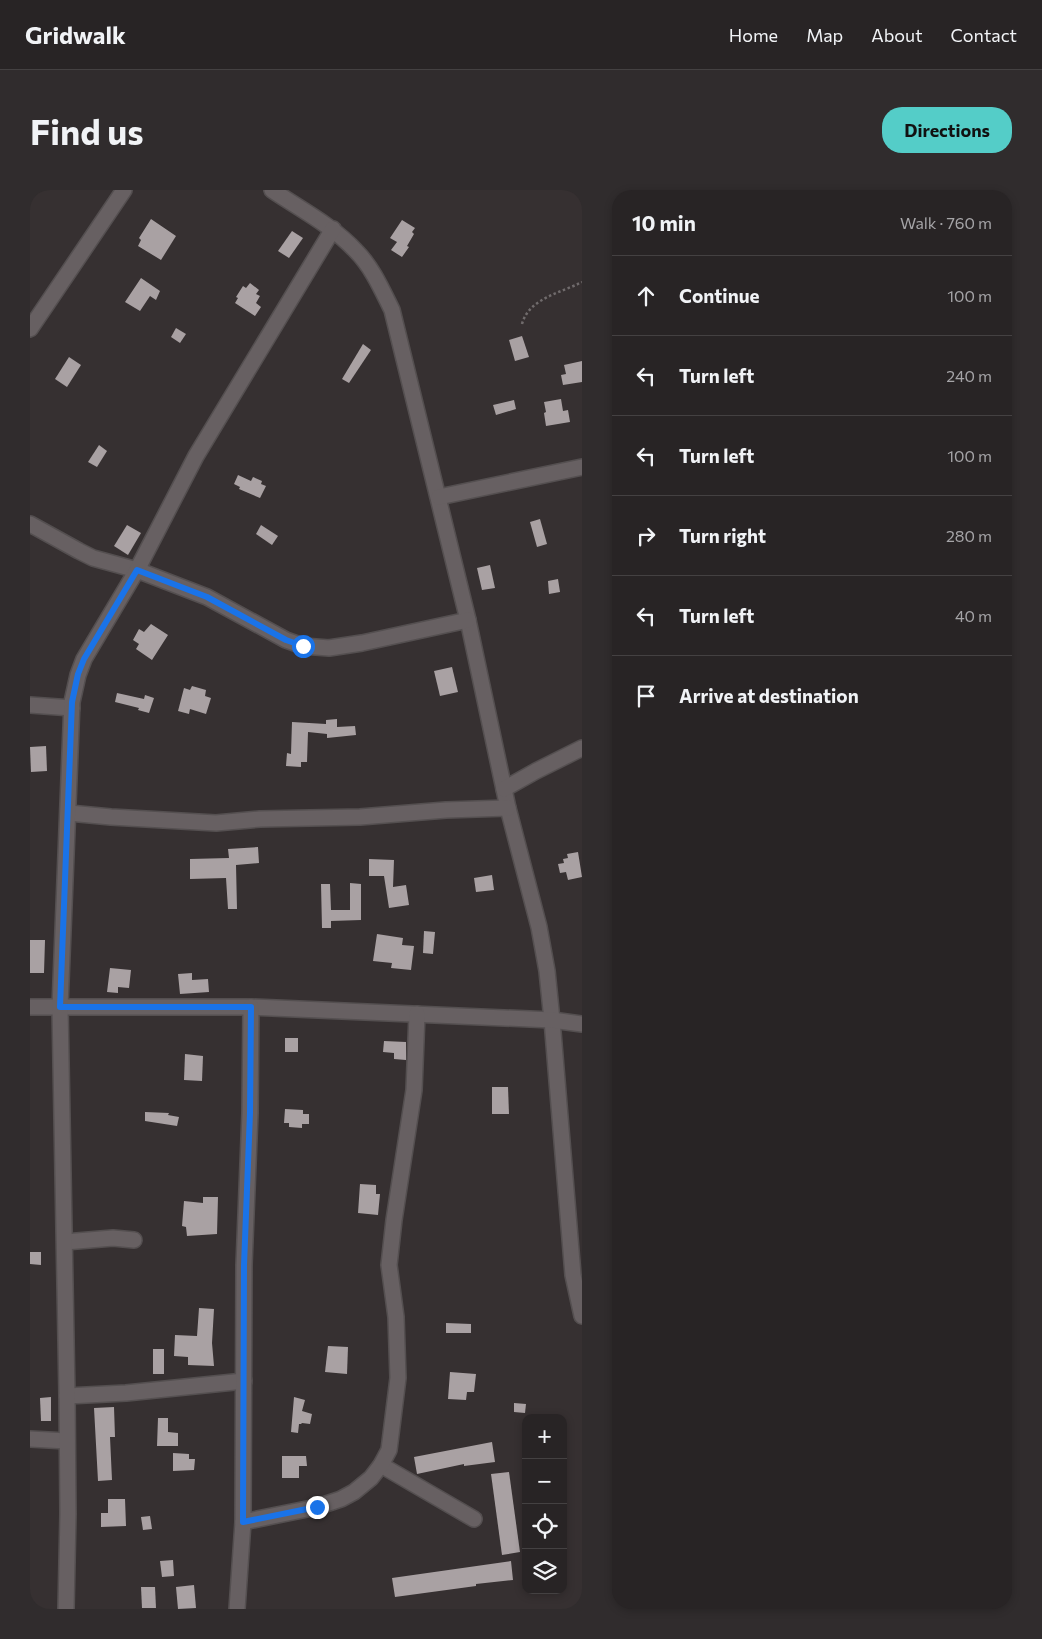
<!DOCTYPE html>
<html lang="en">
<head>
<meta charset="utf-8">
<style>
	body { margin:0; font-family:Commissioner,sans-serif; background:#302c2d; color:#f1f3f6 }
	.controls { position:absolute; right:15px; bottom:15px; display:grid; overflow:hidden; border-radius:10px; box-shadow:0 2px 8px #0003 }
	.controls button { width:45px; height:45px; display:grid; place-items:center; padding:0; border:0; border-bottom:1px solid #444142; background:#282425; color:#f1f3f6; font:25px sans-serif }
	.stop { position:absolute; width:15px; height:15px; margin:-11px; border:4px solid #1a73e8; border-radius:50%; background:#fff }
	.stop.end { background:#1a73e8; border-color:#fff; box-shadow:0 1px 5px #0008 }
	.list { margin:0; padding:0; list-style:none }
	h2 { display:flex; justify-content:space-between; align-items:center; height:65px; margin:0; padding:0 20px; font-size:21px }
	h2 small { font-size:16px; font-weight:400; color:#a5a4a7 }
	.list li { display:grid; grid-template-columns:32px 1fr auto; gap:15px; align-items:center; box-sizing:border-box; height:80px; padding:0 20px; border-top:1px solid #444142 }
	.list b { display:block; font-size:19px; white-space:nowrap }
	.list em { font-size:16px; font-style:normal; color:#a5a4a7 }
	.icon { flex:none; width:28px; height:28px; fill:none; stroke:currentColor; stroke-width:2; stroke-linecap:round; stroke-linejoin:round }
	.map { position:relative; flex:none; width:552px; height:1419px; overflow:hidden; border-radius:20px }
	header { display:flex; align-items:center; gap:30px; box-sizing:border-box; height:70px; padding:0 25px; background:#282425; border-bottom:1px solid #444142 }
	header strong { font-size:24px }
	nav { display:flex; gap:28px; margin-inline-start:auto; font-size:18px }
	.intro { display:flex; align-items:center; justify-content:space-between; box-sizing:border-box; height:120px; padding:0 30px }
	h1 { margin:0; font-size:35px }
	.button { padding:12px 22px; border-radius:20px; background:#54cdc8; color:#111; font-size:18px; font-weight:700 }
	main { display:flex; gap:30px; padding:0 30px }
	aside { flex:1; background:#282425; border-radius:20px; box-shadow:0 2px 8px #0003 }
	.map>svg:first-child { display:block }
	.building { fill:#a9a1a3 }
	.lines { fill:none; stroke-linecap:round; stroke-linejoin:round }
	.minor-casing { stroke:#544f50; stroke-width:18 }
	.path { stroke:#706b6c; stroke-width:2.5; stroke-dasharray:2.5 2.5; stroke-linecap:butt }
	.minor { stroke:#676062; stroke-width:15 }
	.route { stroke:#1a73e8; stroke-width:6 }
</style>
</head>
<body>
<header>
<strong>Gridwalk</strong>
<nav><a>Home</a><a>Map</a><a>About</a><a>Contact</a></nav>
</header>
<div class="intro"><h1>Find us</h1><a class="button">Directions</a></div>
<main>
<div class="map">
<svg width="552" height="1419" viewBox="0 0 552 1419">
	<rect width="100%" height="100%" fill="#363031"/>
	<g class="building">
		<path d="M 121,29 L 146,46 L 131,70 L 108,56 L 111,50 L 109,48 Z"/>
		<path d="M 372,30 L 385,38 L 382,42 L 384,44 L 377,56 L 379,57 L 372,67 L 361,60 L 367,52 L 360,48 Z"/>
		<path d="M 262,41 L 273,48 L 259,68 L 248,61 Z"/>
		<path d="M 111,88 L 130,101 L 126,110 L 120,106 L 110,121 L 95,112 Z"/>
		<path d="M 220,93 L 229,100 L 226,104 L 230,106 L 226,113 L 231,117 L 225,126 L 205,113 L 208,108 L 206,107 L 213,96 L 216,98 Z"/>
		<path d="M 146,138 L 156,144 L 150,153 L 141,147 Z"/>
		<path d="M 492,146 L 499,167 L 485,171 L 479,150 Z"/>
		<path d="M 333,154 L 341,160 L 319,193 L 312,189 Z"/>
		<path d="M 39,167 L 51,175 L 37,197 L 25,189 Z"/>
		<path d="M 552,171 L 552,192 L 533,195 L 531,185 L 536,184 L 534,175 Z"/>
		<path d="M 531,209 L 533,221 L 538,220 L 540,232 L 516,236 L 514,223 L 516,222 L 514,212 Z"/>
		<path d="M 484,210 L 486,219 L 466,225 L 463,215 Z"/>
		<path d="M 69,255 L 77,261 L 67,277 L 58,272 Z"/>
		<path d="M 208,285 L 221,291 L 223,287 L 232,291 L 231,294 L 236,296 L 230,308 L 209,299 L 210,297 L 204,294 Z"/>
		<path d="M 510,329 L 517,354 L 507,357 L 500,332 Z"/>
		<path d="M 97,335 L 111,343 L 98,365 L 84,356 Z"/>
		<path d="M 231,335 L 248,346 L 242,355 L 226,344 Z"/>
		<path d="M 460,375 L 465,398 L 452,400 L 447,378 Z"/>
		<path d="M 528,389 L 530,402 L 519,404 L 518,391 Z"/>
		<path d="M 121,434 L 138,445 L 122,470 L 106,459 L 109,454 L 103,450 L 109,439 L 114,442 Z"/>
		<path d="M 422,477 L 428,502 L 410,506 L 404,481 Z"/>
		<path d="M 162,496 L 176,500 L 175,506 L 181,508 L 176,524 L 160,519 L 159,524 L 148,521 L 154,498 L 160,500 Z"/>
		<path d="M 87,503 L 114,509 L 115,505 L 124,508 L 119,523 L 108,520 L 109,518 L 85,512 Z"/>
		<path d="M 307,529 L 307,537 L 325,536 L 326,545 L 297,548 L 297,544 L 278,542 L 277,572 L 271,572 L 271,577 L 256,576 L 257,563 L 261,564 L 262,532 L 296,534 L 296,530 Z"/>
		<path d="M 16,556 L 17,581 L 1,582 L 0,557 Z"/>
		<path d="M 228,657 L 229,673 L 206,675 L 207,719 L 198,719 L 196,688 L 160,689 L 160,669 L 199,668 L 198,659 Z"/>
		<path d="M 548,662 L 552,687 L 538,690 L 536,682 L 530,683 L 528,674 L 534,673 L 533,669 L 538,668 L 537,664 Z"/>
		<path d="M 339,669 L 364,670 L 363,697 L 376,695 L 379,715 L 359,718 L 354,686 L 339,686 Z"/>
		<path d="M 462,685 L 464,700 L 446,702 L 444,688 Z"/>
		<path d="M 320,693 L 331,694 L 331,730 L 301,731 L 301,738 L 292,738 L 291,694 L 300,694 L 301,720 L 320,720 Z"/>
		<path d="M 394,741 L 405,742 L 403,764 L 393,763 Z"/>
		<path d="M 347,744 L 373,748 L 372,755 L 384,756 L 381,780 L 361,778 L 362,773 L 343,771 Z"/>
		<path d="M 0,750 L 15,750 L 14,783 L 0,783 Z"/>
		<path d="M 80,778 L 101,780 L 99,798 L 88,797 L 88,803 L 77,802 Z"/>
		<path d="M 162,783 L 162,790 L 178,789 L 179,802 L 150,804 L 148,784 Z"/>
		<rect x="255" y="848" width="13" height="14"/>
		<path d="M 354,851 L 376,852 L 376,870 L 364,869 L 364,863 L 353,862 Z"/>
		<path d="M 155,864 L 173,866 L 172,891 L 154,890 Z"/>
		<path d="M 462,897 L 478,897 L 479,924 L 462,924 Z"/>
		<path d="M 255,919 L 273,920 L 273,924 L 279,924 L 279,934 L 272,934 L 272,938 L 259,937 L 259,933 L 254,933 Z"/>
		<path d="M 115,922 L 139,923 L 138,925 L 149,927 L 147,936 L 115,931 Z"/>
		<path d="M 330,994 L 346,995 L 346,1004 L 350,1004 L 348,1025 L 328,1023 Z"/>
		<path d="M 173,1007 L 188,1007 L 187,1044 L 157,1046 L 156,1037 L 152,1036 L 154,1011 L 173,1013 Z"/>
		<path d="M 0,1062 L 11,1062 L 11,1075 L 0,1074 Z"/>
		<path d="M 169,1118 L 184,1119 L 182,1153 L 184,1176 L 158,1175 L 158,1167 L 144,1166 L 145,1145 L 167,1146 Z"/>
		<path d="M 416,1133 L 441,1134 L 441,1143 L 416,1143 Z"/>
		<path d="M 298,1156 L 318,1157 L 317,1184 L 295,1182 Z"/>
		<rect x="123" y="1159" width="11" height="25"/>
		<path d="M 420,1182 L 446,1184 L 444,1202 L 437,1202 L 436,1210 L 418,1209 Z"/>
		<path d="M 21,1207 L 21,1231 L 11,1231 L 10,1208 Z"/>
		<path d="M 264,1207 L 275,1210 L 272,1221 L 282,1224 L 280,1234 L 272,1233 L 271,1234 L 269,1234 L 268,1243 L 261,1242 Z"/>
		<path d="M 484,1213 L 496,1214 L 495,1223 L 484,1222 Z"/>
		<path d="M 84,1217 L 85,1247 L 80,1247 L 82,1290 L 68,1291 L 64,1218 Z"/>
		<path d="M 128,1228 L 138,1228 L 138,1242 L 148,1243 L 148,1256 L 127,1256 Z"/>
		<path d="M 462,1252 L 465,1272 L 434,1276 L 434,1274 L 387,1284 L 384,1267 Z"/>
		<path d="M 143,1263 L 159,1264 L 159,1269 L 165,1269 L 164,1280 L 143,1281 Z"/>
		<path d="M 252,1266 L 276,1266 L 277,1276 L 269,1276 L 269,1288 L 252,1288 Z"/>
		<path d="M 479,1282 L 490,1362 L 472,1365 L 461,1284 Z"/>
		<path d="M 78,1309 L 95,1309 L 96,1336 L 71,1337 L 71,1323 L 78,1323 Z"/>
		<path d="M 120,1326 L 122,1339 L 113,1340 L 111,1327 Z"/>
		<path d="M 143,1370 L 144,1386 L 132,1387 L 130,1371 Z"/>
		<path d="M 481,1371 L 483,1390 L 446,1394 L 446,1396 L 365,1407 L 362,1388 Z"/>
		<path d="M 164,1395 L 166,1418 L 148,1419 L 146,1397 Z"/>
		<path d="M 111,1397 L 125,1397 L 126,1418 L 112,1418 Z"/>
	</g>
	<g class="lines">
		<defs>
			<g id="minor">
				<path d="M 242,0 C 270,19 303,36 326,61 C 342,77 352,100 362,120 L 438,430 L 478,618 L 509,737 L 517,781 L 522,830 L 543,1085 L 552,1126"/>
				<path d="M 0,139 L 94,0"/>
				<path d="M 409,307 L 552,277"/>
				<path d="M 0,334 L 49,361 L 63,368 L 107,380 L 177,407 L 256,450 L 273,456 L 299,458 L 332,453 L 438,430"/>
				<path d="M 0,515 L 42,518"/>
				<path d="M 474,599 L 506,581 L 552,558"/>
				<path d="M 39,623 L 81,627 L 186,633 L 230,629 L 330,627 L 416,620 L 478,618"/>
				<path d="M 0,817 L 221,817 L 522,830 L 552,834"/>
				<path d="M 35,1052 L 83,1048 L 104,1050"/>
				<path d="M 37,1206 L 96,1203 L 214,1191"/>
				<path d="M 0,1249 L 37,1251"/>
				<path d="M 351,1275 L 444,1329"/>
				<path d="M 213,1332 L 287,1317 L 311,1309 L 324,1302 L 341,1288 L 351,1275 L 359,1260 L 368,1188 L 366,1127 L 359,1075 L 364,1030 L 384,900 L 387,824"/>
				<path d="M 36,1419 L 38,1324 L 37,1206 L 30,817 L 42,512 L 48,485 L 54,469 L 107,380 L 166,266 L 303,39"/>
				<path d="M 207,1419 L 213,1332 L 214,1075 L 220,923 L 221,817"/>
			</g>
		</defs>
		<use href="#minor" class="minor-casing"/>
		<path class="path" d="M 492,134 C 499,108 531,103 552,92"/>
		<use href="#minor" class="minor"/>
	</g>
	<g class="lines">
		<path class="route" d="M 273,456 L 256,450 L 177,407 L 107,380 L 54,469 L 48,484 L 42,512 L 30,817 L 221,817 L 220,923 L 214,1075 L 213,1332 L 287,1317"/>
	</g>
</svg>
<div class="controls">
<button>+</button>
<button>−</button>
<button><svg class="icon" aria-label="locate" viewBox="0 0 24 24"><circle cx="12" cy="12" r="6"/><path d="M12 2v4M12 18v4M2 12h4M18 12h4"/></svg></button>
<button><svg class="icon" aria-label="layers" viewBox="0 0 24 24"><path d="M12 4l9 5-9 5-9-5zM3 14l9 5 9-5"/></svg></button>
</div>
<div class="stop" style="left:273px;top:456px"></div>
<div class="stop end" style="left:287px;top:1317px"></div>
</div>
<aside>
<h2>10 min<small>Walk · 760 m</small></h2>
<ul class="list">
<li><svg class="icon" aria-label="ahead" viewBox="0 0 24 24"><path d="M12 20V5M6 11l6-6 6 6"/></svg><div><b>Continue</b></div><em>100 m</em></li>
<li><svg class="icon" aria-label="left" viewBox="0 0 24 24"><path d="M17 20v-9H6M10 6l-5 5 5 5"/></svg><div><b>Turn left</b></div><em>240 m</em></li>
<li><svg class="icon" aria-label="left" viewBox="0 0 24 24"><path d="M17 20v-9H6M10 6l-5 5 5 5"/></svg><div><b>Turn left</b></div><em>100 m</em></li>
<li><svg class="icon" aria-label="right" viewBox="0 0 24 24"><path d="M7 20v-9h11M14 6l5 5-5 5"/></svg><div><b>Turn right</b></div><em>280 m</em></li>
<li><svg class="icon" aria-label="left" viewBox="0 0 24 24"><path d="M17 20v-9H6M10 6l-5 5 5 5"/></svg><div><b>Turn left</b></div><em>40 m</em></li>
<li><svg class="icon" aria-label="arrive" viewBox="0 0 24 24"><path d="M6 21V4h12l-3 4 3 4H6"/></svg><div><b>Arrive at destination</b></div></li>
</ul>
</aside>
</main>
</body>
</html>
